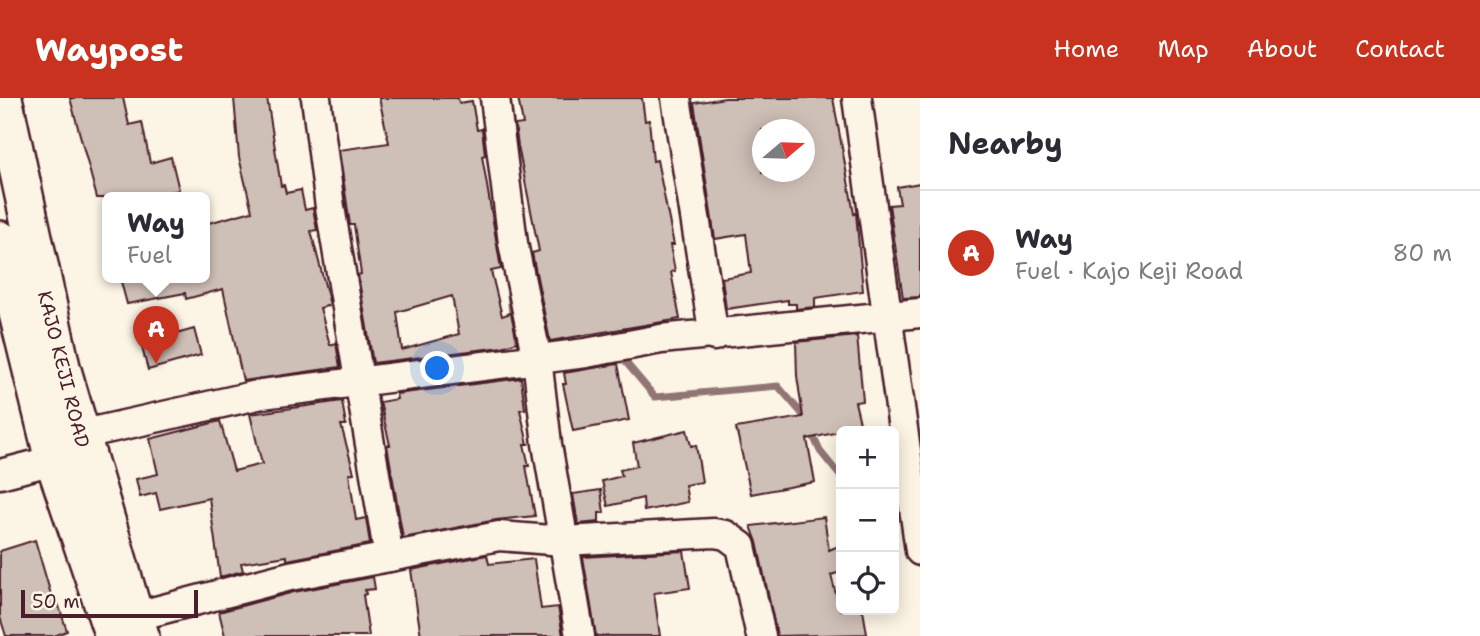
<!DOCTYPE html>
<html lang="en">
<head>
<meta charset="utf-8">
<style>
	body { margin:0; font-family:"Shantell Sans",sans-serif; background:#f2f2f3; color:#2b2b33 }
	.controls { position:absolute; right:21px; bottom:21px; display:grid; overflow:hidden; border-radius:10px; box-shadow:0 4px 18px #0003 }
	.controls button { width:63px; height:63px; display:grid; place-items:center; padding:0; border:0; border-bottom:2px solid #e1e1e2; background:#fff; color:#2b2b33; font:35px sans-serif }
	.compass { position:absolute; left:752px; top:21px; width:63px; height:63px; border-radius:50%; background:#fff; box-shadow:0 4px 18px #0003; rotate:71deg }
	.scale { position:absolute; left:21px; bottom:18px; width:177px; box-sizing:border-box; padding-left:7px; border:4px solid #4a1f2b; border-top:0; font-size:19px; line-height:24px; white-space:nowrap; color:#4a1f2b; -webkit-text-stroke:5px #fcf5e5; paint-order:stroke }
	.you { position:absolute; left:438px; top:271px; width:24px; height:24px; margin:-18px; border:5px solid #fff; border-radius:50%; background:#1a73e8; box-shadow:0 0 0 10px #1a73e833 }
	.badge { display:grid; place-items:center; width:46px; height:46px; border-radius:50%; background:#c8321e; color:#fff; font-size:23px; font-weight:700 }
	.pin { position:absolute; translate:-50% -58px; filter:drop-shadow(0 2px 4px #0008) }
	.pin::after { content:''; position:absolute; top:37px; width:24px; height:21px; background:inherit; clip-path:polygon(0 0,100% 0,50% 100%) }
	.popup { position:absolute; left:102px; top:94px; width:108px; height:91px; box-sizing:border-box; display:grid; place-content:center; border-radius:10px; background:#fff; filter:drop-shadow(0 2px 5px #0005); font-size:23px; white-space:nowrap; color:#7c7c81 }
	.popup b { font-size:26px; color:#2b2b33 }
	.popup::after { content:''; position:absolute; left:50%; top:100%; margin-left:-14px; border:14px solid transparent; border-top-color:#fff }
	.list { margin:0; padding:0; list-style:none }
	h2 { display:flex; justify-content:space-between; align-items:center; height:91px; margin:0; padding:0 28px; font-size:30px }
	h2 small { font-size:23px; font-weight:400; color:#7c7c81 }
	.list li { display:grid; grid-template-columns:46px 1fr auto; gap:21px; align-items:center; box-sizing:border-box; height:126px; padding:0 28px; border-top:2px solid #e1e1e2 }
	.list b { display:block; font-size:26px; white-space:nowrap }
	.list p { margin:0; font-size:23px; white-space:nowrap; color:#7c7c81 }
	.list em { font-size:23px; font-style:normal; color:#7c7c81 }
	.icon { flex:none; width:38px; height:38px; fill:none; stroke:currentColor; stroke-width:2; stroke-linecap:round; stroke-linejoin:round }
	.map { position:relative; flex:none; width:920px; height:538px; overflow:hidden }
	header { display:flex; align-items:center; gap:42px; box-sizing:border-box; height:98px; padding:0 35px; background:#c8321e; color:#fff }
	header strong { font-size:33px }
	nav { display:flex; gap:38px; margin-inline-start:auto; font-size:24px }
	main { display:flex }
	aside { flex:1; background:#fff }
	.map>svg:first-child { display:block }
	.lines { fill:none; stroke-linecap:round; stroke-linejoin:round }
	.stream { stroke:#917474; stroke-width:7 }
	.building { fill:#cfc0b7; stroke:#4a1f2b; stroke-width:2; fill-rule:evenodd }
	.minor-casing { stroke:#4a1f2b; stroke-width:33 }
	.major-casing { stroke:#4a1f2b; stroke-width:42 }
	.minor { stroke:#fcf5e5; stroke-width:28 }
	.major { stroke:#fcf5e5; stroke-width:37 }
	.labels { text-anchor:middle; stroke-width:5; stroke-linejoin:round; paint-order:stroke }
	.street-label { font-size:19px; fill:#4a1f2b; stroke:#fcf5e5 }
</style>
</head>
<body>
<header>
<strong>Waypost</strong>
<nav><a>Home</a><a>Map</a><a>About</a><a>Contact</a></nav>
</header>
<main>
<div class="map">
<svg width="920" height="538" viewBox="0 0 920 538">
	<rect width="100%" height="100%" fill="#fcf5e5"/>
	<filter id="ink" filterUnits="userSpaceOnUse"><feTurbulence type="fractalNoise" baseFrequency=".0143" numOctaves="2"/><feDisplacementMap in="SourceGraphic" scale="14" xChannelSelector="R" yChannelSelector="G"/><feConvolveMatrix kernelMatrix="1 2 1 2 8 2 1 2 1" color-interpolation-filters="sRGB"/></filter>
	<g filter="url(#ink)">
		<g class="lines">
			<g class="stream">
				<path d="M 510,196 L 512,216 L 519,232"/>
				<path d="M 617,258 L 623,261 L 655,299 L 778,288 L 804,318 L 820,353 L 841,379"/>
			</g>
		</g>
		<g class="building">
			<path d="M 70,0 L 123,0 L 129,27 L 142,24 L 150,65 L 171,59 L 179,92 L 150,100 L 97,100 Z"/>
			<path d="M 234,0 L 267,0 L 281,88 L 284,87 L 286,95 L 301,92 L 305,112 L 313,110 L 317,132 L 311,133 L 330,207 L 320,210 L 330,247 L 336,245 L 340,269 L 243,283 L 223,191 L 186,201 L 185,195 L 127,206 L 120,180 L 205,180 L 205,126 L 252,113 L 239,59 Z"/>
			<path d="M 379,0 L 458,0 L 459,5 L 472,3 L 477,32 L 482,31 L 485,57 L 482,58 L 501,171 L 491,173 L 502,218 L 511,215 L 517,244 L 502,249 L 373,265 L 358,177 L 361,176 L 354,127 L 350,127 L 339,52 L 389,45 ZM 452,198 L 459,236 L 402,252 L 397,214 Z"/>
			<path d="M 518,0 L 642,0 L 645,23 L 649,22 L 653,63 L 657,62 L 674,147 L 670,147 L 675,173 L 671,174 L 680,221 L 550,243 L 532,155 L 539,153 L 518,48 L 515,27 L 523,26 Z"/>
			<path d="M 725,0 L 833,0 L 854,116 L 856,115 L 863,193 L 815,200 L 815,209 L 796,211 L 796,206 L 788,206 L 788,202 L 726,211 L 722,180 L 751,175 L 746,136 L 715,141 L 694,5 ZM 762,32 L 804,32 L 804,74 L 762,74 Z"/>
			<path d="M 920,85 L 920,199 L 903,200 L 889,107 L 900,106 L 897,89 Z"/>
			<path d="M 194,231 L 201,257 L 148,272 L 141,246 Z"/>
			<path d="M 857,238 L 863,303 L 855,304 L 861,329 L 807,341 L 815,384 L 751,396 L 736,330 L 803,319 L 797,278 L 796,244 Z"/>
			<path d="M 618,266 L 629,322 L 573,333 L 563,286 L 566,286 L 564,275 Z"/>
			<path d="M 521,280 L 525,311 L 520,312 L 528,346 L 524,346 L 529,368 L 526,368 L 535,418 L 496,422 L 403,440 L 387,347 L 390,347 L 380,304 L 397,301 L 396,296 Z"/>
			<path d="M 342,303 L 346,327 L 341,327 L 354,375 L 349,376 L 356,422 L 366,420 L 370,446 L 287,462 L 287,458 L 241,465 L 243,473 L 220,479 L 209,400 L 160,411 L 156,395 L 140,399 L 136,381 L 158,376 L 150,341 L 220,323 L 234,373 L 262,366 L 250,316 Z"/>
			<path d="M 687,332 L 691,348 L 696,347 L 702,384 L 685,387 L 688,404 L 644,413 L 643,400 L 608,408 L 602,383 L 622,378 L 620,372 L 637,368 L 633,345 Z"/>
			<path d="M 601,392 L 604,415 L 599,415 L 599,424 L 578,426 L 573,396 Z"/>
			<path d="M 824,419 L 829,452 L 841,447 L 841,474 L 831,477 L 840,512 L 863,512 L 867,536 L 777,538 L 757,444 L 751,428 Z"/>
			<path d="M 35,442 L 52,500 L 56,499 L 67,533 L 54,538 L 6,538 L 0,519 L 0,453 Z"/>
			<path d="M 684,453 L 690,490 L 654,495 L 660,538 L 596,538 L 583,459 Z"/>
			<path d="M 487,457 L 489,466 L 534,461 L 541,511 L 558,509 L 563,538 L 421,538 L 411,472 Z"/>
			<path d="M 373,479 L 375,491 L 365,492 L 366,496 L 363,497 L 369,538 L 225,538 L 219,514 L 294,494 Z"/>
		</g>
		<g class="lines">
			<defs>
				<g id="minor">
					<path d="M 316,0 L 330,109 L 389,459"/>
					<path d="M 495,0 L 513,145 L 537,261 L 547,346 L 580,538"/>
					<path d="M 676,0 L 714,238"/>
					<path d="M 857,0 L 920,453"/>
					<path d="M 79,337 L 262,296 L 586,255 L 661,241 L 920,215"/>
					<path d="M 0,376 L 54,362"/>
					<path d="M 133,519 L 290,478 L 499,438 L 564,443 L 714,435 L 726,437 L 741,448 L 761,538"/>
				</g>
				<g id="major">
					<path d="M 3,0 L 61,269 L 140,538"/>
					<path d="M 0,142 L 54,362 L 114,538"/>
				</g>
			</defs>
			<use href="#minor" class="minor-casing"/>
			<use href="#major" class="major-casing"/>
			<use href="#minor" class="minor"/>
			<use href="#major" class="major"/>
		</g>
	</g>
	<g class="labels">
		<g class="street-label">
			<text transform="translate(64 271) rotate(76)" y="7">KAJO KEJI ROAD</text>
		</g>
	</g>
</svg>
<div class="controls">
<button>+</button>
<button>−</button>
<button><svg class="icon" aria-label="locate" viewBox="0 0 24 24"><circle cx="12" cy="12" r="6"/><path d="M12 2v4M12 18v4M2 12h4M18 12h4"/></svg></button>
</div>
<svg class="compass" viewBox="-18 -18 36 36"><path d="M0-13l5 13h-10z" fill="#e53935"/><path d="M0 13l5-13h-10z" fill="#7c7c81"/></svg>
<div class="scale">50 m</div>
<div class="you"></div>
<div class="pin badge" style="left:156px;top:266px">A</div>
<div class="popup"><b>Way</b>Fuel</div>
</div>
<aside>
<h2>Nearby<small></small></h2>
<ul class="list">
<li><span class="badge">A</span><div><b>Way</b><p>Fuel · Kajo Keji Road</p></div><em>80 m</em></li>
</ul>
</aside>
</main>
</body>
</html>
